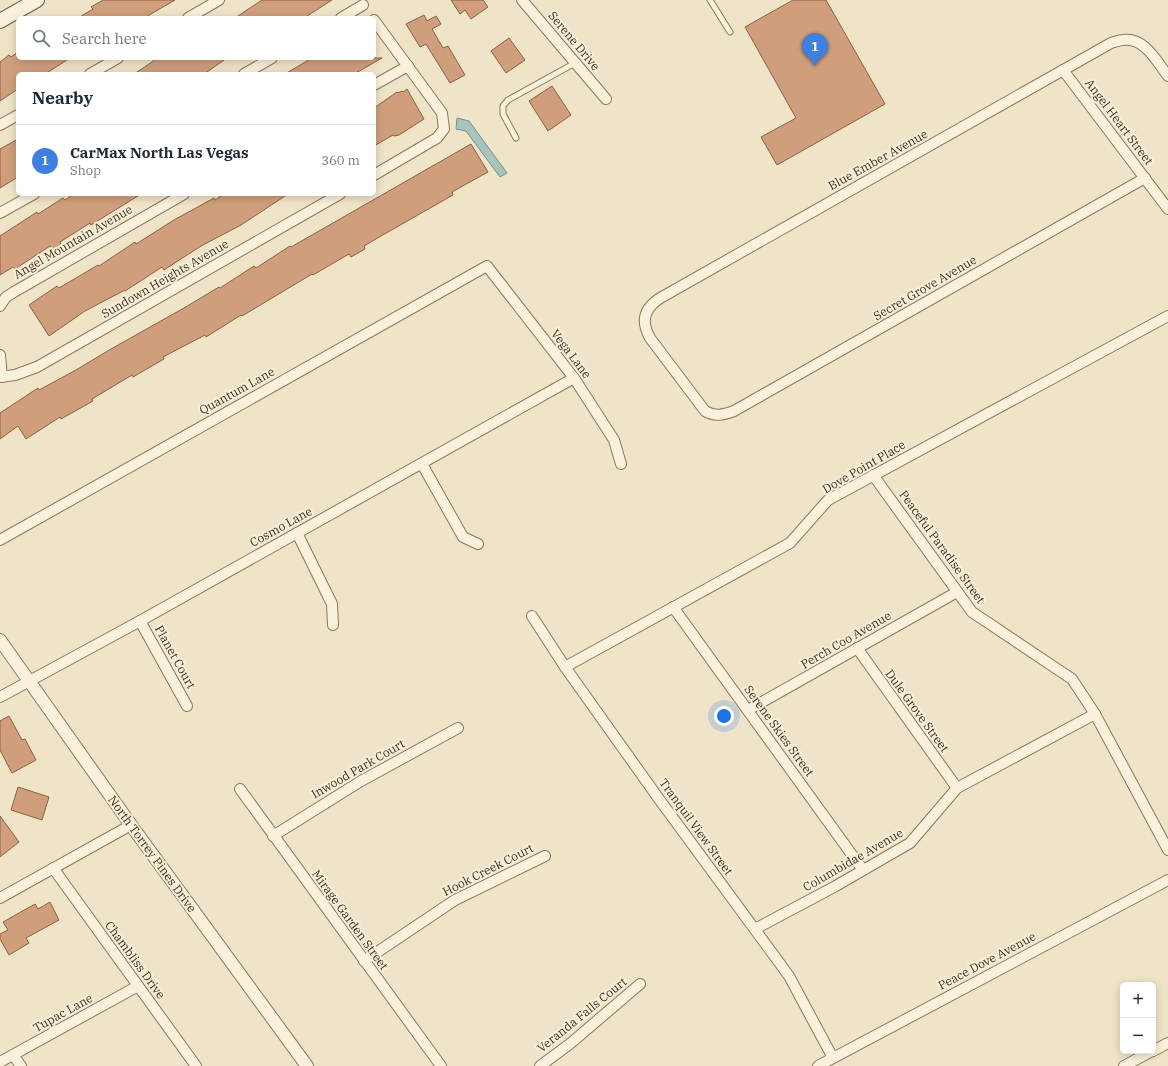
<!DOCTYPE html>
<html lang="en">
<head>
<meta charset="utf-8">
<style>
	body { margin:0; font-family:"IBM Plex Serif",serif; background:#f2f2f3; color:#1f2937 }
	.controls { position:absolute; right:12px; bottom:12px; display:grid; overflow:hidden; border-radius:6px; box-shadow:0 2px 10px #0003 }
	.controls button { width:36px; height:36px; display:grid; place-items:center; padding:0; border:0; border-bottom:1px solid #e0e1e3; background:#fff; color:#1f2937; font:20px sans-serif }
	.you { position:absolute; left:724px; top:716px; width:14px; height:14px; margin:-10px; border:3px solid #fff; border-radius:50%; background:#1a73e8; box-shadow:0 0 0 6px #1a73e833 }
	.badge { display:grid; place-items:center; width:26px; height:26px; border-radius:50%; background:#9e2a2b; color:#fff; font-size:13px; font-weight:700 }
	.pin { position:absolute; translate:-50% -33px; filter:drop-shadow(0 1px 2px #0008) }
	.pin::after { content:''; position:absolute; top:21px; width:14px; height:12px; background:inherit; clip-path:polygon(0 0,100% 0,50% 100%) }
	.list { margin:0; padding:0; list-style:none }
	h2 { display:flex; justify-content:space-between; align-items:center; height:52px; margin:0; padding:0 16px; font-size:17px }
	h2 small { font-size:13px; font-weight:400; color:#747a83 }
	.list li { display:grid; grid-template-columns:26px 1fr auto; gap:12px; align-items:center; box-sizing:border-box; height:72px; padding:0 16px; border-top:1px solid #e0e1e3 }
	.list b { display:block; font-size:15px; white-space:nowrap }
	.list p { margin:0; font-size:13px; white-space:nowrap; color:#747a83 }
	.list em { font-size:13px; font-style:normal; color:#747a83 }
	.icon { flex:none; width:22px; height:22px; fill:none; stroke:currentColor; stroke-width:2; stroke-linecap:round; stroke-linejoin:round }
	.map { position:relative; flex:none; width:1168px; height:1066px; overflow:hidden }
	.search { position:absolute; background:#fff; box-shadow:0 2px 10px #0003; left:16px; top:16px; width:360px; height:44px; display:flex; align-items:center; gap:10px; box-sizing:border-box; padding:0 14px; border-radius:6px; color:#747a83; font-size:15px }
	.panel { position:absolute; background:#fff; box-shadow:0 2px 10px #0003; left:16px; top:72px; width:360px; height:124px; border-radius:6px }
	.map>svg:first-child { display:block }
	.water { fill:#a9c4bc; stroke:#6f938a }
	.building { fill:#cf9f7d; stroke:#8d5f41 }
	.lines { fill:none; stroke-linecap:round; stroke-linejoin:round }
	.service-casing { stroke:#8d765c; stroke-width:7 }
	.minor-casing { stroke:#8d765c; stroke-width:12 }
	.tertiary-casing { stroke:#8d765c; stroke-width:14 }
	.secondary-casing { stroke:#6f573f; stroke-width:16 }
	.service { stroke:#faf1dc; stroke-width:5 }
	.minor { stroke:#faf1dc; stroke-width:10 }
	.tertiary { stroke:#faf1dc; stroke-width:12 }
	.secondary { stroke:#faf1dc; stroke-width:14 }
	.labels { text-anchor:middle; stroke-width:4; stroke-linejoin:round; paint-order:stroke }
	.street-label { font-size:12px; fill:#3d2e20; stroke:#f7eed8 }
</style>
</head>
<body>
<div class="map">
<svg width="1168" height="1066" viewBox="0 0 1168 1066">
	<rect width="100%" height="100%" fill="#f0e4c8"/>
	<path class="water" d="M 457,118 L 469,121 L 507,173 L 500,177 L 466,131 L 456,129 Z"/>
	<g class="building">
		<path d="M 103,0 L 175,0 L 144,18 L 78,18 L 93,9 L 91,7 Z"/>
		<path d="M 262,0 L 332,0 L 304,18 L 235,18 Z"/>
		<path d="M 451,0 L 483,0 L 488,7 L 471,19 L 465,10 L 460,14 Z"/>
		<path d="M 793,0 L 826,0 L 885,104 L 777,165 L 761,137 L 796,118 L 745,27 Z"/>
		<path d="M 424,15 L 427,21 L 436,16 L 441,24 L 432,29 L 443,48 L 448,46 L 465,75 L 450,83 L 426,44 L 420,47 L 406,24 Z"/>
		<path d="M 509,38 L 525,60 L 506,73 L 491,51 Z"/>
		<path d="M 18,52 L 18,58 L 70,58 L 45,74 L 18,74 L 18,89 L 0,101 L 0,62 L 9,55 L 11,57 Z"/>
		<path d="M 158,58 L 227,58 L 204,74 L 134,74 Z"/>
		<path d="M 312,58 L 382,58 L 354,74 L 285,74 Z"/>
		<path d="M 552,86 L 571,115 L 548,131 L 529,101 Z"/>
		<path d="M 407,89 L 424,119 L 399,135 L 394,136 L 393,135 L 374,146 L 374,108 L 397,92 L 398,93 L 402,91 L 403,92 Z"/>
		<path d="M 18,139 L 18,177 L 0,188 L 0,149 Z"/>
		<path d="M 471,144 L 488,172 L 452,192 L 453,195 L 381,236 L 364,246 L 365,249 L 351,257 L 349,254 L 313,275 L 312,274 L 242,316 L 241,315 L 206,337 L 205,335 L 163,357 L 164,359 L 133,377 L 132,375 L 92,399 L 93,401 L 61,419 L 60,417 L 26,439 L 18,426 L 0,439 L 0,413 L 38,388 L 39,390 L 76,370 L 111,349 L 184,308 L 219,287 L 220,288 L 254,266 L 256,268 L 290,246 L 291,247 Z"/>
		<path d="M 74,194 L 141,194 L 91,225 L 90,223 L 60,242 L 61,245 L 52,250 L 50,246 L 15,269 L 13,267 L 0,275 L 0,236 L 37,212 L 38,214 L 63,198 L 65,200 Z"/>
		<path d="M 224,194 L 288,194 L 241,225 L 201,246 L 164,270 L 162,267 L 125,291 L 125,290 L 85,311 L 49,336 L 29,305 L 57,286 L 59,288 L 98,265 L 99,266 L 135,242 L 136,244 L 174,220 L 214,198 L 215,200 Z"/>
		<path d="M 9,716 L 22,740 L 25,739 L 36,760 L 12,773 L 0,750 L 0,721 Z"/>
		<path d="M 18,787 L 49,797 L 42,820 L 11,810 Z"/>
		<path d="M 0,816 L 19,842 L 0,857 Z"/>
		<path d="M 50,902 L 59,920 L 26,938 L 29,943 L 9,955 L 0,939 L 0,934 L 8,930 L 3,922 L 35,904 L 38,909 Z"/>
	</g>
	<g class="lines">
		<defs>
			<g id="service">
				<path d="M 710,0 L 730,32"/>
				<path d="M 516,138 L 503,114 L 503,106 L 508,100 L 575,63"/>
			</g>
			<g id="minor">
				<path d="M 522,0 L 606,99"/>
				<path d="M 188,18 L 219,0"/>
				<path d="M 341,18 L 363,5"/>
				<path d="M 374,20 L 442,113 L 444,129 L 437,138 L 374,175"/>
				<path d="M 1063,70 L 1168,209"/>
				<path d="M 90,74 L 118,58"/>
				<path d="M 244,74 L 272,58"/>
				<path d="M 374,85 L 408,66"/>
				<path d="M 0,125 L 18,115"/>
				<path d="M 1145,178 L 734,411 C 723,415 715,417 705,411 L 650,338 C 640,320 645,307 662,297 L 1111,43 C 1115,42 1119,40 1123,40 C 1145,37 1157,62 1168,76"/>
				<path d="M 0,213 L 34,194"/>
				<path d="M 0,306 L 6,297 L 14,292 L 184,194"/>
				<path d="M 0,355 L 2,377"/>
				<path d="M 0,377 L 15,375 L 37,367 L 340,194"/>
				<path d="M 422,464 L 463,537 L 478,544"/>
				<path d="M 873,475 L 972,612 L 1072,679 L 1095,714 L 1168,850"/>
				<path d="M 297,533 L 332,604 L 333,625"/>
				<path d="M 0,540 L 487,266 L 574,378 L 614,440 L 621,464"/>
				<path d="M 673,607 L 863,870"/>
				<path d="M 532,616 L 565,667 L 659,799 L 789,976 L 833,1058"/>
				<path d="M 140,621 L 187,706"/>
				<path d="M 857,648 L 957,788"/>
				<path d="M 565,667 L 790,543 L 828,500 L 1168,316"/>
				<path d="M 0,697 L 140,621 L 574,378"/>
				<path d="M 748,710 L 957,592"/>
				<path d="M 240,789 L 441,1066"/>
				<path d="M 273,836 L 361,781 L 458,728"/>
				<path d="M 53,868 L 196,1066"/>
				<path d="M 0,898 L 131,825"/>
				<path d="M 755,929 L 834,887 L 910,843 L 957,788 L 1095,714"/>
				<path d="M 364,961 L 455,900 L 545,856"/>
				<path d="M 1153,1051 L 1168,1043"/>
				<path d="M 13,1055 L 21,1066"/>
				<path d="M 0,1062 L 138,986"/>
				<path d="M 540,1066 L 571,1043 L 640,984"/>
				<path d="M 818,1066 L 1168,880"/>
				<path d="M 1124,1066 L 1152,1051"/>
			</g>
			<path id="tertiary" d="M 0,640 L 131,825 L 307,1066"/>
			<path id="secondary" d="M 0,21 L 37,0"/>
		</defs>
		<use href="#service" class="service-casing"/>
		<use href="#minor" class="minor-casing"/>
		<use href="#tertiary" class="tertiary-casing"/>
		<use href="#secondary" class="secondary-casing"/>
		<use href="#service" class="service"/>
		<use href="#minor" class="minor"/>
		<use href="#tertiary" class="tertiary"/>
		<use href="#secondary" class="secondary"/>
	</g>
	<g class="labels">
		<g class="street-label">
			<text transform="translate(574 41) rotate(50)" y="4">Serene Drive</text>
			<text transform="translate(1119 122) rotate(53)" y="4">Angel Heart Street</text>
			<text transform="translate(878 160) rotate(-29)" y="4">Blue Ember Avenue</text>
			<text transform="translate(73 242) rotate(-30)" y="4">Angel Mountain Avenue</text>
			<text transform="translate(165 279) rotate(-30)" y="4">Sundown Heights Avenue</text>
			<text transform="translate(925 288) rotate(-30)" y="4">Secret Grove Avenue</text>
			<text transform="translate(571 354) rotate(53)" y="4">Vega Lane</text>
			<text transform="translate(237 391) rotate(-29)" y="4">Quantum Lane</text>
			<text transform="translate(864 467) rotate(-30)" y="4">Dove Point Place</text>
			<text transform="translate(281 527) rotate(-29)" y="4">Cosmo Lane</text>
			<text transform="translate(942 547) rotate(54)" y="4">Peaceful Paradise Street</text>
			<text transform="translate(846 640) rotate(-30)" y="4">Perch Coo Avenue</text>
			<text transform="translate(175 657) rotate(61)" y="4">Planet Court</text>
			<text transform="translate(917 711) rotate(54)" y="4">Dule Grove Street</text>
			<text transform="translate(779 731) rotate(54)" y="4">Serene Skies Street</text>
			<text transform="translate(358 769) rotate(-30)" y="4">Inwood Park Court</text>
			<text transform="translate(696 827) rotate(54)" y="4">Tranquil View Street</text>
			<text transform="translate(152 854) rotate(54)" y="4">North Torrey Pines Drive</text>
			<text transform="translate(853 860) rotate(-30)" y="4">Columbidae Avenue</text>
			<text transform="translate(488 870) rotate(-27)" y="4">Hook Creek Court</text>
			<text transform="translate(350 920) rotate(54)" y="4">Mirage Garden Street</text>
			<text transform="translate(135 960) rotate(54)" y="4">Chambliss Drive</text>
			<text transform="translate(987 961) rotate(-28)" y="4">Peace Dove Avenue</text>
			<text transform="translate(63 1013) rotate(-29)" y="4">Tupac Lane</text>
			<text transform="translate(582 1015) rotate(-39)" y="4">Veranda Falls Court</text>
		</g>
	</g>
</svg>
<div class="controls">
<button>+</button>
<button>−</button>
</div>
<div class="you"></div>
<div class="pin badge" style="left:815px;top:66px;background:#3f7fe0">1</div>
<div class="search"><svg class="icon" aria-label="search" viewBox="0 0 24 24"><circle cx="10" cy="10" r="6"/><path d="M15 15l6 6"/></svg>Search here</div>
<section class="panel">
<h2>Nearby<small></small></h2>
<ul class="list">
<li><span class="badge" style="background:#3f7fe0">1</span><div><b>CarMax North Las Vegas</b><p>Shop</p></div><em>360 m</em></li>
</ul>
</section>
</div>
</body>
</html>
